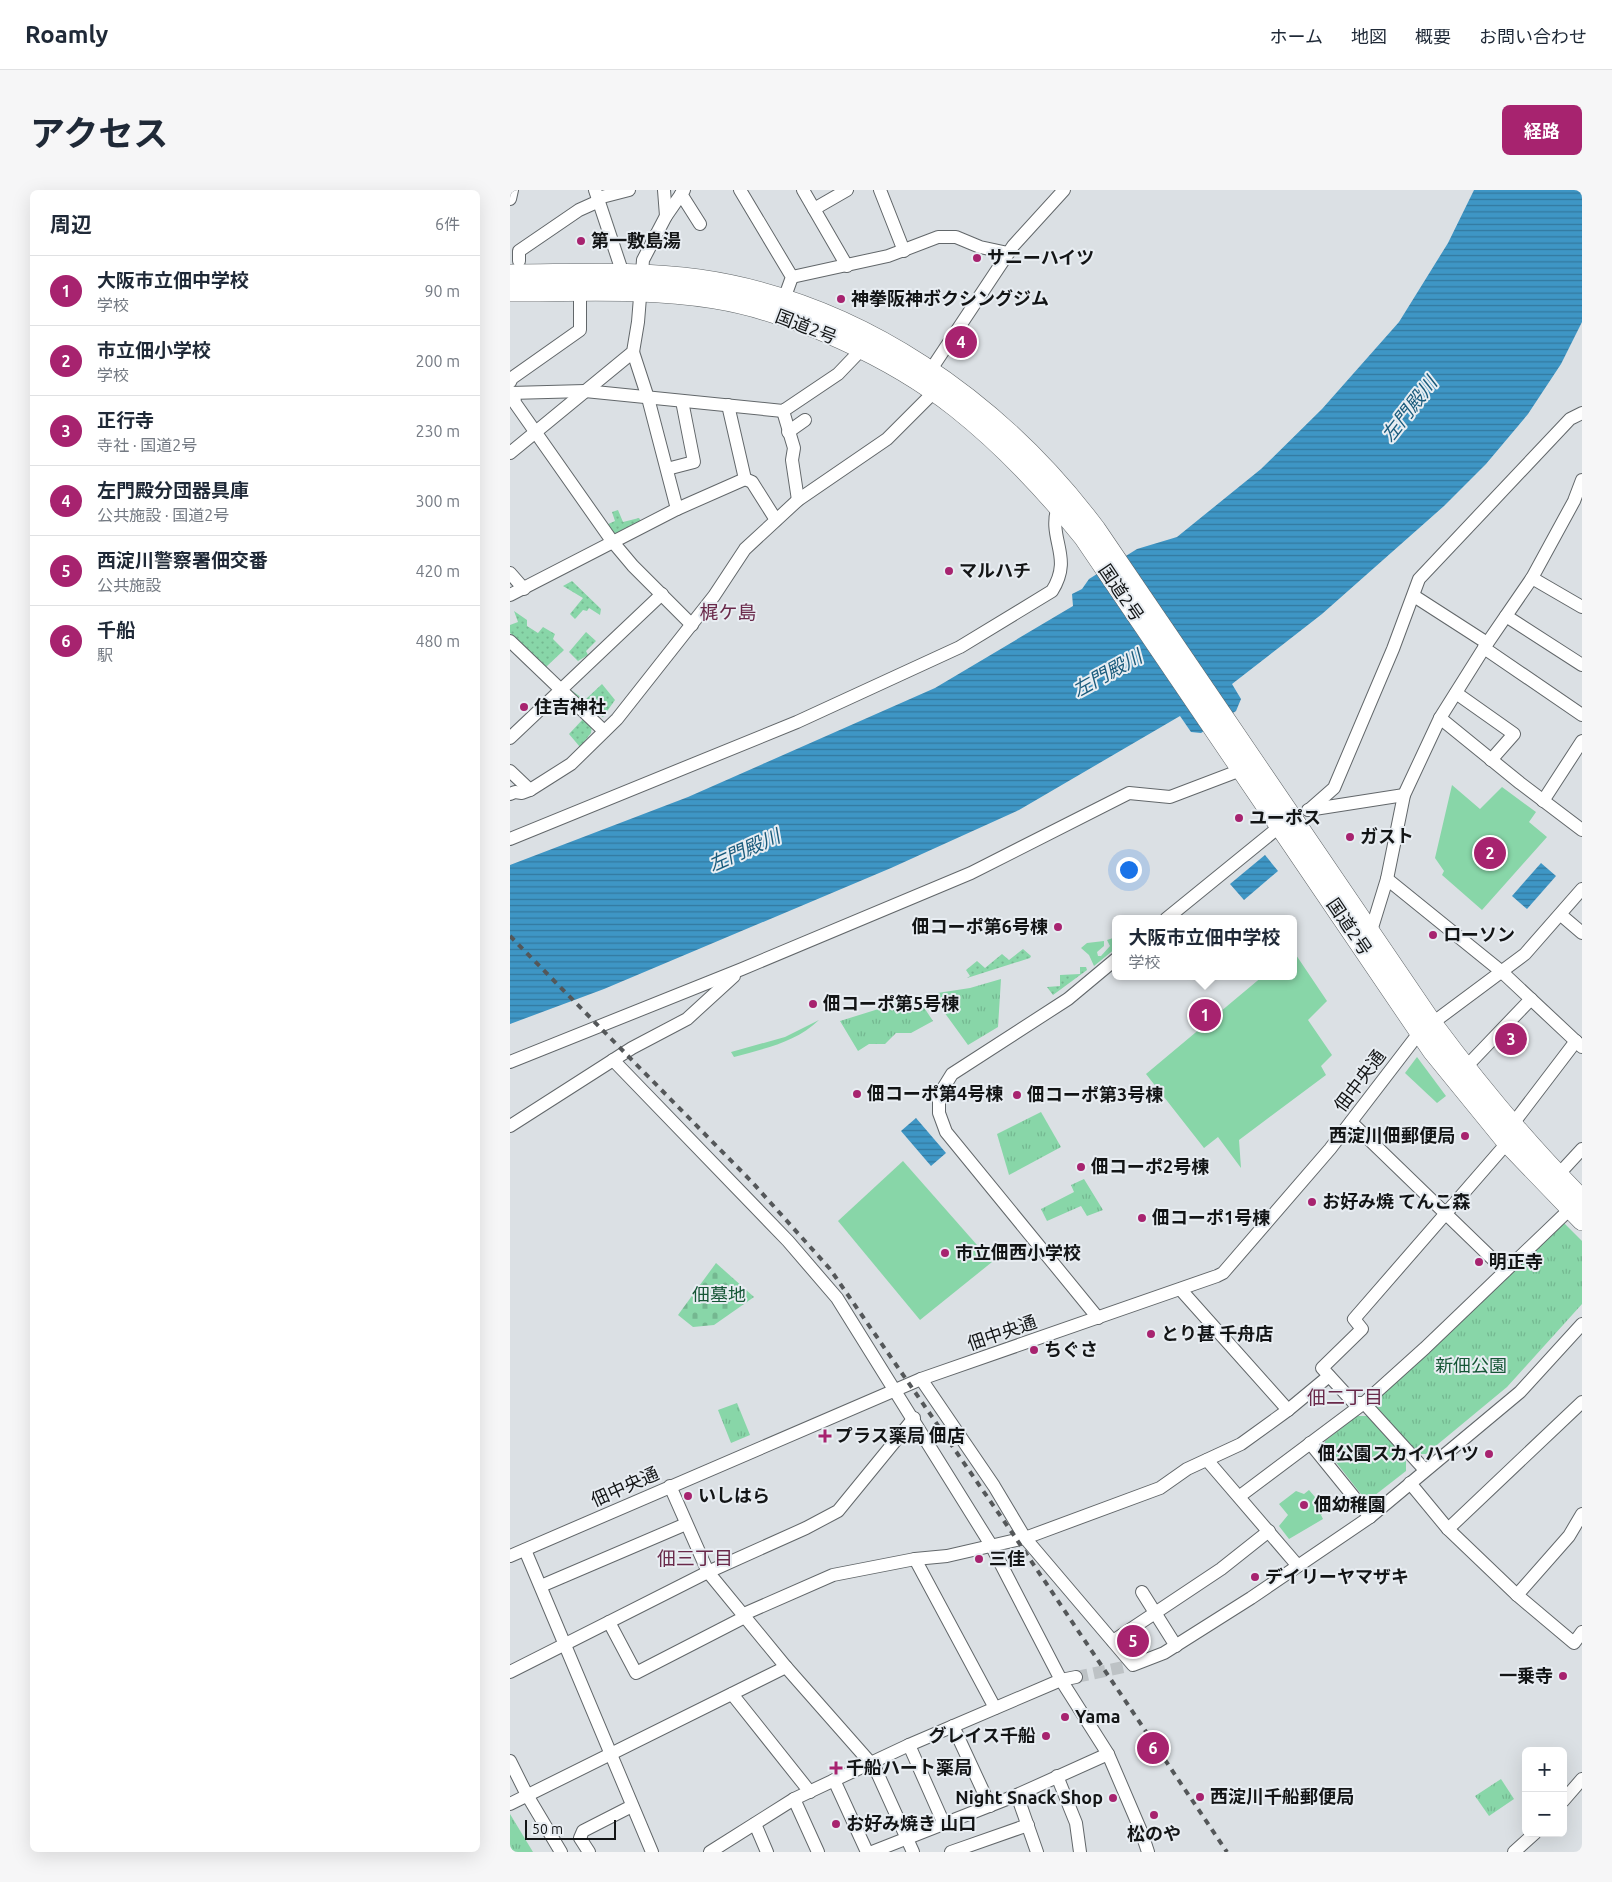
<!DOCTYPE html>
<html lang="ja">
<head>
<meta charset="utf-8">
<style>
	body { margin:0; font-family:Ubuntu,"Noto Sans JP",sans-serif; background:#f6f6f7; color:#1f2937 }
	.controls { position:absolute; right:15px; bottom:15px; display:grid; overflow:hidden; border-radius:8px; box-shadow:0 5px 20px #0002 }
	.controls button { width:45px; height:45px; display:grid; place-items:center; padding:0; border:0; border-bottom:1px solid #e0e1e3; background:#fff; color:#1f2937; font:25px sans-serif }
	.scale { position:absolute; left:15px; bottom:12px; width:91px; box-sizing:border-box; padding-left:5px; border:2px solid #131516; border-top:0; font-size:14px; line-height:18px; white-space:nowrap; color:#131516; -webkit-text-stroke:4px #e8edf2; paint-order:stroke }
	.you { position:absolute; left:618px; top:679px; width:18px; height:18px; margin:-12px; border:4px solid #fff; border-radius:50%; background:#1a73e8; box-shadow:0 0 0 8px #1a73e833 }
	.badge { display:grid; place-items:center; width:32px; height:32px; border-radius:50%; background:#a7236f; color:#fff; font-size:16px; font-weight:700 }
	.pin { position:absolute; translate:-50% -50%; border:2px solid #fff; box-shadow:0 1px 5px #0006 }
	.popup { position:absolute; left:602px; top:725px; width:185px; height:65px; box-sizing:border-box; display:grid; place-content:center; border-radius:8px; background:#fff; filter:drop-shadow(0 1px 4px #0005); font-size:16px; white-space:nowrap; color:#747a83 }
	.popup b { font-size:19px; color:#1f2937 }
	.popup::after { content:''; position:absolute; left:50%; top:100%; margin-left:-10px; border:10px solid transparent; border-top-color:#fff }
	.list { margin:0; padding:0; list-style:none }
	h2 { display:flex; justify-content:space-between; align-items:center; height:65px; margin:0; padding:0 20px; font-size:21px }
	h2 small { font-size:16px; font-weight:400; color:#747a83 }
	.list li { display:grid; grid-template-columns:32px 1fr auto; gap:15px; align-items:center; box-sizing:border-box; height:70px; padding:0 20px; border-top:1px solid #e0e1e3 }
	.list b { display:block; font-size:19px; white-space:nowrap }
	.list p { margin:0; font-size:16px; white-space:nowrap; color:#747a83 }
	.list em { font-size:16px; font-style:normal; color:#747a83 }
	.map { position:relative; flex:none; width:1072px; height:1662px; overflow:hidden; border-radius:8px }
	header { display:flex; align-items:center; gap:30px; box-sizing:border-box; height:70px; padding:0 25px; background:#fff; border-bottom:1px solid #e0e1e3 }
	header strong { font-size:24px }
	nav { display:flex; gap:28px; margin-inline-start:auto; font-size:18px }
	.intro { display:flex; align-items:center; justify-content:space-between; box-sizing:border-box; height:120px; padding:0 30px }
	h1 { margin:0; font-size:35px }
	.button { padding:12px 22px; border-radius:8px; background:#a7236f; color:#fff; font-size:18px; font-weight:700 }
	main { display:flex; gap:30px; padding:0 30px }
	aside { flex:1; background:#fff; border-radius:8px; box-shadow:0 5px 20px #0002 }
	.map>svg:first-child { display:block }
	.grass { fill:#88d6a8 }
	.cemetery { fill:url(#cemetery-stones) }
	.park { fill:url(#park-tufts) }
	.garden { fill:url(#garden-dots) }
	.water { fill:url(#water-rules) }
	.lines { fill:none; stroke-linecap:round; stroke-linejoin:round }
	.minor-tunnel { stroke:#bdc2c5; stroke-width:12; stroke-dasharray:12 6; stroke-linecap:butt }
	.minor-casing { stroke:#62676a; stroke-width:14 }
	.highway-casing { stroke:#62676a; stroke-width:20 }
	.minor { stroke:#fff; stroke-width:12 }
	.highway { stroke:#fff; stroke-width:19 }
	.rail { stroke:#545759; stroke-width:4; stroke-dasharray:6 6; stroke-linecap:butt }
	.poi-dot { fill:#a7236f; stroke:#e8edf2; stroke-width:2 }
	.labels { text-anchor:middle; stroke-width:4; stroke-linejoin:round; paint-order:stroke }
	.poi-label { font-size:18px; font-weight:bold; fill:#131516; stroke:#e8edf2; text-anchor:start }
	.street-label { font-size:18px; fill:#131516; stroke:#e8edf2 }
	.park-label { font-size:18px; fill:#165636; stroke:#e8edf2 }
	.water-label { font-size:19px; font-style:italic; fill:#1a5b7c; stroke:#e8edf2 }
	.neighbourhood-label { font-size:19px; fill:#69294a; stroke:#e8edf2 }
</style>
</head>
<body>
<header>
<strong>Roamly</strong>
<nav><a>ホーム</a><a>地図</a><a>概要</a><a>お問い合わせ</a></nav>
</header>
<div class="intro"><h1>アクセス</h1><a class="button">経路</a></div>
<main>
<aside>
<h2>周辺<small>6件</small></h2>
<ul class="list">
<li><span class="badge">1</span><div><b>大阪市立佃中学校</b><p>学校</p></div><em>90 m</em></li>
<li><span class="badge">2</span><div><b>市立佃小学校</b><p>学校</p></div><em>200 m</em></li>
<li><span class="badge">3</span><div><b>正行寺</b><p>寺社 · 国道2号</p></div><em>230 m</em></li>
<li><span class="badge">4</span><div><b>左門殿分団器具庫</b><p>公共施設 · 国道2号</p></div><em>300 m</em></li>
<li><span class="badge">5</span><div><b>西淀川警察署佃交番</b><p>公共施設</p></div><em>420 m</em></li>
<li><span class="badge">6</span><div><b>千船</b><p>駅</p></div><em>480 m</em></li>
</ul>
</aside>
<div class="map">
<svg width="1072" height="1662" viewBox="0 0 1072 1662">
	<defs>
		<pattern id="cemetery-stones" width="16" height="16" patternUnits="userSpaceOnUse" patternTransform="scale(1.25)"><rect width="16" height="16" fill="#88d6a8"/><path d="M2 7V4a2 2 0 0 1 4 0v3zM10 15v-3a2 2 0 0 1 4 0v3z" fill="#74b790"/></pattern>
		<pattern id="park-tufts" width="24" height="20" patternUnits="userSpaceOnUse" patternTransform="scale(1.25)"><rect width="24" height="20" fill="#88d6a8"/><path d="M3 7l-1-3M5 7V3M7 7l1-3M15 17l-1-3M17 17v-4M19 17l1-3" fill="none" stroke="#74b790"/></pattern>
		<pattern id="garden-dots" width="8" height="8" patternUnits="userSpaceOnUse" patternTransform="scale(1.25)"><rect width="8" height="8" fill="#88d6a8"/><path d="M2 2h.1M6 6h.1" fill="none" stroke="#74b790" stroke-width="1.8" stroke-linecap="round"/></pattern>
		<pattern id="water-rules" width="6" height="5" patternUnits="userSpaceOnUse" patternTransform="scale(1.25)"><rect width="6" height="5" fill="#3e96c5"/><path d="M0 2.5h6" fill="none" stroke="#33799f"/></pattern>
	</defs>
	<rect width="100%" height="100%" fill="#dbe0e4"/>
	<g class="grass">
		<path d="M 942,595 L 970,619 L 992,597 L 1026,622 L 1019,632 L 1037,647 L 972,720 L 932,685 L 934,681 L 925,668 Z"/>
		<path d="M 606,747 L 606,758 L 584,776 L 579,765 L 571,758 L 577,753 L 594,751 L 594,756 L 587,762 L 588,766 L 591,766 L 600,756 L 597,750 Z"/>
		<path d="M 784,762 L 817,811 L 798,830 L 822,865 L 811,876 L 816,885 L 729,950 L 731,978 L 708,947 L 694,958 L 636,884 L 753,786 L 784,786 Z"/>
		<path d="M 309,830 C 285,853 255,858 224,867 L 221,862 L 275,847 Z"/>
		<path d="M 907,867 L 936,906 L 927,913 L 895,883 Z"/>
		<path d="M 393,971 L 482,1072 L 410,1130 L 328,1031 Z"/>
		<path d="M 799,1300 L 816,1320 L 811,1325 L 813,1329 L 779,1349 L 769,1336 L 778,1325 L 769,1314 L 786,1301 L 794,1304 Z"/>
	</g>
	<path class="cemetery" d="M 206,1073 L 244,1107 L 204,1135 L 183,1137 L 168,1125 Z"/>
	<g class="park">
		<path d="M 491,789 L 488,837 L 458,855 L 421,804 L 460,798 Z"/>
		<path d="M 407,807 L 423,831 L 401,843 L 386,843 L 375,854 L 359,854 L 348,861 L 330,831 Z"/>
		<path d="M 531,922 L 551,957 L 499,985 L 487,944 Z"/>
		<path d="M 574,989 L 593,1020 L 577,1026 L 571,1016 L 537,1031 L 531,1019 L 564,1002 L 561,995 Z"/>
		<path d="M 1054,1033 L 1072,1051 L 1072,1114 L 997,1197 L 916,1264 L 909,1264 L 866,1217 L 866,1210 L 946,1137 Z"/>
		<path d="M 227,1213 L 240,1245 L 221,1253 L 208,1220 Z"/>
		<path d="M 847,1226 L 858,1226 L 896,1269 L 896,1281 L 860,1309 L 854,1308 L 814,1257 L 815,1251 Z"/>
		<path d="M 991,1589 L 1004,1609 L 979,1626 L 965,1606 Z"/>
		<path d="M 0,1624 L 23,1662 L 0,1662 Z"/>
	</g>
	<g class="garden">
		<path d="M 108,320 L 113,332 L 129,328 L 132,333 L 105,344 L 96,335 L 105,331 L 102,322 Z"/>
		<path d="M 62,391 L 91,419 L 90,425 L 79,418 L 77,421 L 73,420 L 65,429 L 60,424 L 73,408 L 53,396 Z"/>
		<path d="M 4,421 L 17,430 L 17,436 L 28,443 L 33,437 L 45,444 L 43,449 L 54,460 L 36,477 L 0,443 L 0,435 L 8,432 Z"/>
		<path d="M 76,442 L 86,451 L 76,461 L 78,465 L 68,471 L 59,462 Z"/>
		<path d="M 92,494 L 105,510 L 93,527 L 74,516 L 59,503 L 61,500 L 75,510 Z"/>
		<path d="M 74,528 L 82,535 L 81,543 L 70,557 L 59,544 Z"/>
		<path d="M 513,759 L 521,766 L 520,768 L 457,788 L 460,786 L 456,780 L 467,771 L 475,778 L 492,764 L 499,770 Z"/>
		<path d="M 570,777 L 576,777 L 577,780 L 543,805 L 537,797 L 550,796 L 550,785 L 570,784 Z"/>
	</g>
	<g class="water">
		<path d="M 964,0 L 1072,0 L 1072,132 L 1051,174 L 1018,224 L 976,274 L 934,316 L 812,424 L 722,494 L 731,509 L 726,521 L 691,543 L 681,542 L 670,526 L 509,620 L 381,678 L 94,799 L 0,834 L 0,675 L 178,607 L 425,498 L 563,416 L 562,404 L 572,399 L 579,389 L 627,359 L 667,347 L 751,279 L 812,219 L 889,132 L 938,53 Z"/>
		<path d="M 755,665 L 768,681 L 734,710 L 720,694 Z"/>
		<path d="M 1031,673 L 1046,686 L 1017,719 L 1002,706 Z"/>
		<path d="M 406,928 L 436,963 L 421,976 L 391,941 Z"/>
	</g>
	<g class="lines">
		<path class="minor-tunnel" d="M 566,1487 L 623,1475"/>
		<defs>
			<g id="minor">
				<path d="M 85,0 L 113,84"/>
				<path d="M 154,0 L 156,26"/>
				<path d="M 230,0 L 282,87 L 274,109"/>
				<path d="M 293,0 L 337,76"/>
				<path d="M 370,0 L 394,61"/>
				<path d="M 171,4 L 190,34"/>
				<path d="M 88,8 L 119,0"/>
				<path d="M 0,9 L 2,0"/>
				<path d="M 304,19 L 337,0"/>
				<path d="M 9,71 L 9,61 L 69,20 L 89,11"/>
				<path d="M 282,87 L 378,66 L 428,47 L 446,47 L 470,57 L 498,63"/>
				<path d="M 123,162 L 138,208 L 167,319"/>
				<path d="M 420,181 L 503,56 L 554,0"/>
				<path d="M 0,192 L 2,188 L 70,140 L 70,102"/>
				<path d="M 0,203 L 75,201 L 273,221 L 328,184 L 351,160"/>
				<path d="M 4,203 L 5,213 L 102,351 L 123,376 L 182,435"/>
				<path d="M 218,215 L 235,289 L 242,292 L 266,330"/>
				<path d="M 273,221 L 284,258 L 282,270 L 288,310"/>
				<path d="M 278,242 L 295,230"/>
				<path d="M 0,263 L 123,162 L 128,132 L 133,70 L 156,26 L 174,0"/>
				<path d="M 157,279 L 184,272 L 172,211"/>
				<path d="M 0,383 L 14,399"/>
				<path d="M 1022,388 L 1072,417"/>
				<path d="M 0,405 L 167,319 L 235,289"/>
				<path d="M 904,406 L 977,453"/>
				<path d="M 996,426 L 1072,475"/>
				<path d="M 0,451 L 94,541"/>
				<path d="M 974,458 L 1072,525"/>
				<path d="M 946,503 L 1004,544 L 981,570"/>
				<path d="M 930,528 L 1010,593 L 1072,640"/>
				<path d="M 0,548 L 152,404"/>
				<path d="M 0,581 L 20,600"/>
				<path d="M 0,604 L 5,602 L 12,603 L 20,600 L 61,574 L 107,529 L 204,406 L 235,359 L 288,310 L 377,249 L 424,202"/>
				<path d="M 1033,611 L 1072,551"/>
				<path d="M 798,620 L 894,605"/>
				<path d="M 799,620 L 824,598 L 883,459 L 909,389 L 1060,229 L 1072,223"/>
				<path d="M 0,649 L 287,532 L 450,457 L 542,401 C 564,366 537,350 548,316"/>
				<path d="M 877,689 L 992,782 L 1072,857"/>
				<path d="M 1051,725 L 1072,743"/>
				<path d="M 656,729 L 774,633"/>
				<path d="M 861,741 L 877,689 L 894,605 L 930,528 L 974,458 L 1022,388 L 1064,311 L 1072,290"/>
				<path d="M 103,870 L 278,1051 L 327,1108 L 481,1355 L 551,1490 L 598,1564 L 631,1641 L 638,1662"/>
				<path d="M 0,872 L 232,779 L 461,683 L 619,603 L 660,607 L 739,577"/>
				<path d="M 955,878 L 1021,809"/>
				<path d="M 841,932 L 995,1081"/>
				<path d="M 1002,935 L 1066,851"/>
				<path d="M 0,936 L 122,858 L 177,829 L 224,786"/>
				<path d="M 1048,985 L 1072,959"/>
				<path d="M 671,1100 L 778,1220"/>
				<path d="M 588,1128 L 436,942 L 429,923 L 429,905 L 442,884 L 558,809 L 606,769"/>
				<path d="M 411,1189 L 484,1296 L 515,1348 L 623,1475 L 654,1463 L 741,1408 L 860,1327 L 1010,1202 L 1072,1134"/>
				<path d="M 800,1253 L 860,1327"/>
				<path d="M 697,1270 L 788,1376"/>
				<path d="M 915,1280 L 854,1213 L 844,1213 L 812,1178 L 852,1139 L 844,1129 L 997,953"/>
				<path d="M 900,1293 L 938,1339 L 1007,1405 L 1064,1453 L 1072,1442"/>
				<path d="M 160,1296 L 198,1382 L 276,1477 L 365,1578 L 403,1662"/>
				<path d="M 730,1306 L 854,1213 L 915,1158 L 1060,1019"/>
				<path d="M 938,1339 L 1072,1212"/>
				<path d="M 15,1360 L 142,1662"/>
				<path d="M 0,1366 L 411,1189 L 707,1086 L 713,1083 L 820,959 L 909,843 L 1015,764 L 1072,699"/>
				<path d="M 405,1369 L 485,1518"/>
				<path d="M 31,1396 L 176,1334"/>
				<path d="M 632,1402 L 666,1456"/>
				<path d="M 1007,1405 L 1059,1346 L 1072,1324"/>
				<path d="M 99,1432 L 126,1483 L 231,1429 L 234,1424 L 323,1385 L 405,1369 L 437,1366 L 515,1348 L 650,1298 L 677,1279 L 731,1254 L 778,1220 L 819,1186"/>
				<path d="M 603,1451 L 711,1379 L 759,1341"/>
				<path d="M 0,1482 L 198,1382 L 296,1338 L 328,1321 L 404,1228"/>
				<path d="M 222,1504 L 300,1602"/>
				<path d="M 443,1536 L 480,1616"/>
				<path d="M 399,1555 L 434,1634"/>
				<path d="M 0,1571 L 17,1605 L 51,1662"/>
				<path d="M 547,1586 L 566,1633 L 570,1662"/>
				<path d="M 324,1590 L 357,1662"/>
				<path d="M 507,1605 L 527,1662"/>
				<path d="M 284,1609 L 308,1662"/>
				<path d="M 1053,1611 L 1072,1589"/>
				<path d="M 0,1614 L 276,1477"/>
				<path d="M 245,1634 L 257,1662"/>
				<path d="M 79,1662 L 70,1648 L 73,1641 L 122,1616"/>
				<path d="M 200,1662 L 284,1609 L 399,1555 L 551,1490 L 566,1487"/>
				<path d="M 362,1662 L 507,1605 L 598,1564"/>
				<path d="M 441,1662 L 518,1635"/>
				<path d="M 1004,1662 L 1025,1643"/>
			</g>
			<g id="highway">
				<path d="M 0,84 C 62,84 127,80 189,89 C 349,112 490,211 586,339 L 923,834 C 969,896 1017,954 1072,1009"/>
				<path d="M 0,102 C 68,102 137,98 204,109 C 284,122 383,168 446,218 C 494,256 535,300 573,347 L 922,861 L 997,953 L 1072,1031"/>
			</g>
		</defs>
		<use href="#minor" class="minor-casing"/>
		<use href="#highway" class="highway-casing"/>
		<use href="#minor" class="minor"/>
		<use href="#highway" class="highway"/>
		<path class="rail" d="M 0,746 L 242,992 L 320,1079 L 505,1347 L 717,1662"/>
	</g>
	<g class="poi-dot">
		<circle cx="71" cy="51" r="5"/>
		<circle cx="467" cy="68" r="5"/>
		<circle cx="331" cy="109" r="5"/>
		<circle cx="439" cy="381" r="5"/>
		<circle cx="14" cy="517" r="5"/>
		<circle cx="729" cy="628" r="5"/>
		<circle cx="840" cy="647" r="5"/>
		<circle cx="548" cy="737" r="5"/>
		<circle cx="923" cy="745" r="5"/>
		<circle cx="303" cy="814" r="5"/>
		<circle cx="347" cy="904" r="5"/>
		<circle cx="507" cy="905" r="5"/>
		<circle cx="955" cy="946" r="5"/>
		<circle cx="571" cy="977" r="5"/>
		<circle cx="802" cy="1012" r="5"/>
		<circle cx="632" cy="1028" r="5"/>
		<circle cx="435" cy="1063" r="5"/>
		<circle cx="969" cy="1072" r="5"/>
		<circle cx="641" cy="1144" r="5"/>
		<circle cx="524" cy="1160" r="5"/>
		<path d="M312.5 1238.5h5v5h5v5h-5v5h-5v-5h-5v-5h5z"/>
		<circle cx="979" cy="1264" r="5"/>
		<circle cx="178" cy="1306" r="5"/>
		<circle cx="794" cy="1315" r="5"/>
		<circle cx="469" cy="1369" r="5"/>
		<circle cx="745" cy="1387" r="5"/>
		<circle cx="1053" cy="1486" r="5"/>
		<circle cx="555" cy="1527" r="5"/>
		<circle cx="536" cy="1546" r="5"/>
		<path d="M323.5 1570.5h5v5h5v5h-5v5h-5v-5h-5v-5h5z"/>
		<circle cx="690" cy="1607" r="5"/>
		<circle cx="603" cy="1608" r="5"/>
		<circle cx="644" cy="1625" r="5"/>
		<circle cx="326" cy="1634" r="5"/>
	</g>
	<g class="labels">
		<g class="poi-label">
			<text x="81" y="57">第一敷島湯</text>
			<text x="477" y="74">サニーハイツ</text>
			<text x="341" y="115">神拳阪神ボクシングジム</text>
			<text x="449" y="387">マルハチ</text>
			<text x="24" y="523">住吉神社</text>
			<text x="739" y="634">ユーポス</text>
			<text x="850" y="653">ガスト</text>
			<text x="538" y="743" text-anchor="end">佃コーポ第6号棟</text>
			<text x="933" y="751">ローソン</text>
			<text x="313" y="820">佃コーポ第5号棟</text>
			<text x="357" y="910">佃コーポ第4号棟</text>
			<text x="517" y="911">佃コーポ第3号棟</text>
			<text x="945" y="952" text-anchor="end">西淀川佃郵便局</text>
			<text x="581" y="983">佃コーポ2号棟</text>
			<text x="812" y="1018">お好み焼 てんこ森</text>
			<text x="642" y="1034">佃コーポ1号棟</text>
			<text x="445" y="1069">市立佃西小学校</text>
			<text x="979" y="1078">明正寺</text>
			<text x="651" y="1150">とり甚 千舟店</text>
			<text x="534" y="1166">ちぐさ</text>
			<text x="325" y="1252">プラス薬局 佃店</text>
			<text x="969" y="1270" text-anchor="end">佃公園スカイハイツ</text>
			<text x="188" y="1312">いしはら</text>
			<text x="804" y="1321">佃幼稚園</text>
			<text x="479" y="1375">三佳</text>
			<text x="755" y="1393">デイリーヤマザキ</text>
			<text x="1043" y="1492" text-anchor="end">一乗寺</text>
			<text x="565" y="1533">Yama</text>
			<text x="526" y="1552" text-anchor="end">グレイス千船</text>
			<text x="336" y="1584">千船ハート薬局</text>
			<text x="700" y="1613">西淀川千船郵便局</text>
			<text x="593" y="1614" text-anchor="end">Night Snack Shop</text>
			<text x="336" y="1640">お好み焼き 山口</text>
			<text x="644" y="1650" text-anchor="middle">松のや</text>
		</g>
		<g class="street-label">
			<text transform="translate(296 137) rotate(21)" y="6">国道2号</text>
			<text transform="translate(611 403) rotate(56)" y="6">国道2号</text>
			<text transform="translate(839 737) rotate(56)" y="6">国道2号</text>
			<text transform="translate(850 891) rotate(-53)" y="6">佃中央通</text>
			<text transform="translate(492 1143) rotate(-19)" y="6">佃中央通</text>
			<text transform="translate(115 1297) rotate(-24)" y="6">佃中央通</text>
		</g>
		<g class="park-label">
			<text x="209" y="1111">佃墓地</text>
			<text x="961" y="1182">新佃公園</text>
		</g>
		<g class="water-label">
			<text transform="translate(899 219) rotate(-52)" y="7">左門殿川</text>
			<text transform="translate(597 483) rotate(-29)" y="7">左門殿川</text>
			<text transform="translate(234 660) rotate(-24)" y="7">左門殿川</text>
		</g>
		<g class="neighbourhood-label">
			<text x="218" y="429">梶ケ島</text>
			<text x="835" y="1214">佃二丁目</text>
			<text x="185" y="1375">佃三丁目</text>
		</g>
	</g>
</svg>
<div class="controls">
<button>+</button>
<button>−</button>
</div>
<div class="scale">50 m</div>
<div class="you"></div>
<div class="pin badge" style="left:695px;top:825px">1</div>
<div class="popup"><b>大阪市立佃中学校</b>学校</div>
<div class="pin badge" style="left:980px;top:663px">2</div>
<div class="pin badge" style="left:1001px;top:849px">3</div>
<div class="pin badge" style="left:451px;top:152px">4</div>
<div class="pin badge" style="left:623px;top:1451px">5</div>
<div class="pin badge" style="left:643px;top:1558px">6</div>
</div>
</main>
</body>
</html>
